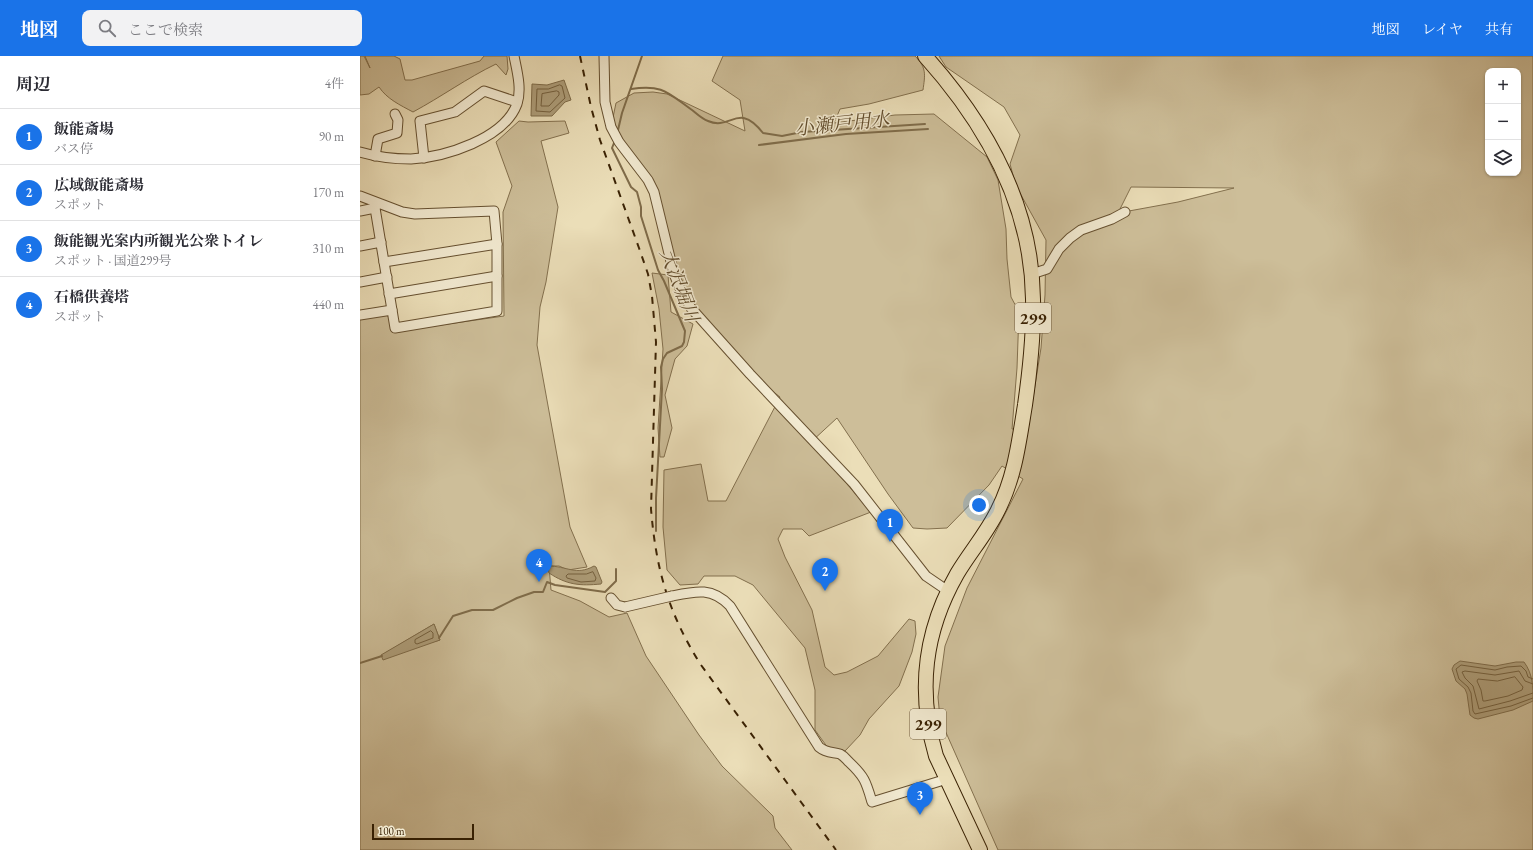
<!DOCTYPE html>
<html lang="ja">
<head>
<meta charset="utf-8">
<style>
	body { margin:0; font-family:"EB Garamond","Noto Serif JP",serif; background:#f2f2f3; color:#2b2b33 }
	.controls { position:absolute; right:12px; top:12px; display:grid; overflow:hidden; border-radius:8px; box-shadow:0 1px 3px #0004 }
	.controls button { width:36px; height:36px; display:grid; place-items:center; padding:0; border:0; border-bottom:1px solid #e1e1e2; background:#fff; color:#2b2b33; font:20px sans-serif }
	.scale { position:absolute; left:12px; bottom:10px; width:102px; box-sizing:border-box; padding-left:4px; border:2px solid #392103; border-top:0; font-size:11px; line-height:14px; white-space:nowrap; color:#392103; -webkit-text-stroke:3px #f2ead1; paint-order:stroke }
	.you { position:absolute; left:619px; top:449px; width:14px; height:14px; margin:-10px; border:3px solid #fff; border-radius:50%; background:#1a73e8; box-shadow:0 0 0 6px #1a73e833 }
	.badge { display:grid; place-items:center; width:26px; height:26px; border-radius:50%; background:#1a73e8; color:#fff; font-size:13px; font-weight:700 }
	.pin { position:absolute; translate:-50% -33px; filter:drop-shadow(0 1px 2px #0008) }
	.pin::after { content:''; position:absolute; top:21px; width:14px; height:12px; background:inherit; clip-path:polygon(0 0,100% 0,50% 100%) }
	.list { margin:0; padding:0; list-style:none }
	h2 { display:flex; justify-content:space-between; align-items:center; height:52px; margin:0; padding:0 16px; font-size:17px }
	h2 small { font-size:13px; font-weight:400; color:#7c7c81 }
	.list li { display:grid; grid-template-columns:26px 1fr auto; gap:12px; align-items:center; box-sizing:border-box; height:56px; padding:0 16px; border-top:1px solid #e1e1e2 }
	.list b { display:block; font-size:15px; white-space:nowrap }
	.list p { margin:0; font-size:13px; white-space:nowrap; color:#7c7c81 }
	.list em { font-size:13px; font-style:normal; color:#7c7c81 }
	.icon { flex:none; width:22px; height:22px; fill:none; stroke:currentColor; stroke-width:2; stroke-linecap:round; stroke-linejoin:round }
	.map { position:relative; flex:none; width:1173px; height:794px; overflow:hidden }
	header { display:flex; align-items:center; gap:24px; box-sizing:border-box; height:56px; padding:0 20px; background:#1a73e8; color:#fff }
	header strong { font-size:19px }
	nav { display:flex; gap:22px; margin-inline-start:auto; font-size:14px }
	.search { width:280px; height:36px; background:#f2f2f3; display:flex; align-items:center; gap:10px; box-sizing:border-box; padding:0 14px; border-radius:8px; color:#7c7c81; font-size:15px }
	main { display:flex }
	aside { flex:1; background:#fff }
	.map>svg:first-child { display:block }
	.green { fill:#cdbe99; stroke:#83704e; fill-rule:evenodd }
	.water { fill:#ae9e7a; stroke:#7f6c4a }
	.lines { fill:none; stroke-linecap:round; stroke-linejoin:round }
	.shore { stroke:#74603e; stroke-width:1 }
	.stream { stroke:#7f6c4a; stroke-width:2 }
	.minor-casing { stroke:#665030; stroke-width:11 }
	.highway-casing { stroke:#392103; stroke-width:16 }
	.minor { stroke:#f2ead1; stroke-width:9 }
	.highway { stroke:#ebdeb8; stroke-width:14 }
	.rail { stroke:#392103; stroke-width:2; stroke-dasharray:7 7; stroke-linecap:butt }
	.minor-bridge-casing { stroke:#665030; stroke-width:11; stroke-linecap:butt }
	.minor-bridge { stroke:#f2ead1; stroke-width:9 }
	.labels { text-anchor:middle; stroke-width:3; stroke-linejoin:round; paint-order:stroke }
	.shield { fill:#f2ead1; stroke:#705d41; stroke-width:1 }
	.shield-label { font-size:17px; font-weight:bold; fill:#392103 }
	.water-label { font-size:19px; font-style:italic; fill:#624d2d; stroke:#f2ead1 }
</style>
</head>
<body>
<header>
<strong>地図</strong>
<div class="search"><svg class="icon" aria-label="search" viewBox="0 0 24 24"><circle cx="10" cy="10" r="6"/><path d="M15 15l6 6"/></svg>ここで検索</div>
<nav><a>地図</a><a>レイヤ</a><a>共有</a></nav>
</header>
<main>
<aside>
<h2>周辺<small>4件</small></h2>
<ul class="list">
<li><span class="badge">1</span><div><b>飯能斎場</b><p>バス停</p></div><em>90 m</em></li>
<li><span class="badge">2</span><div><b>広域飯能斎場</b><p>スポット</p></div><em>170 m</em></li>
<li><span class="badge">3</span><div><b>飯能観光案内所観光公衆トイレ</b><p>スポット · 国道299号</p></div><em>310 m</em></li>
<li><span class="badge">4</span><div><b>石橋供養塔</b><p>スポット</p></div><em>440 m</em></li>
</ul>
</aside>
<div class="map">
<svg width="1173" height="794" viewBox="0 0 1173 794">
	<rect width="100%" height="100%" fill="#ebdeb8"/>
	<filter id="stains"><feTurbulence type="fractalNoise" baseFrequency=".005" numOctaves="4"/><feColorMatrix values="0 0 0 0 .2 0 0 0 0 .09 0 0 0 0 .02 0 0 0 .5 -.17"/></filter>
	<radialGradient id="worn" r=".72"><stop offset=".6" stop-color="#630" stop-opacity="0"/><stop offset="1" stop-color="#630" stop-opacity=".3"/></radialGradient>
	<g class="green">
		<path d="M 0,0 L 4,0 L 10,12 L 5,0 L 34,0 L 40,3 L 45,24 L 52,24 L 120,5 L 124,0 L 147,0 L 148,13 L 146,19 L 136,8 C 107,22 81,41 53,56 C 40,49 27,43 19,31 L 9,38 L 0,39 Z"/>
		<path d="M 363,0 L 555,0 C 567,12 565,19 563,34 L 509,48 L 480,53 L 474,67 L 535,59 L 574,58 L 627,101 L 638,124 L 646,173 L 647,203 L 651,241 L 659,256 L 657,312 L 652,373 L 668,373 L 681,292 L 685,239 L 686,184 L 656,130 L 650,108 L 660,79 L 644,51 L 586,11 L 579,0 L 1173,0 L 1173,794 L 638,794 L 580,663 L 578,641 L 585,590 L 607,532 L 663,423 L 642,410 L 629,429 L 587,472 L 567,473 L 553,472 L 528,438 L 477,362 L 451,386 L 511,456 L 449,480 L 442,473 L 423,473 L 418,483 L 425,501 L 452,554 L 465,611 L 474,619 L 487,616 L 518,600 L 549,563 L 555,565 L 556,578 L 552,596 L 539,630 L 509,663 L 500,679 L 485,695 L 468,692 L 455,674 L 455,634 L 445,592 L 393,529 L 375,520 L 344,520 L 338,528 L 320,529 L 307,514 L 303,471 L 304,414 L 341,408 L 348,445 L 366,445 L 420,341 L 390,318 L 321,235 L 294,136 L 251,71 L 256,47 L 274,37 L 293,36 L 307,38 L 385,75 L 380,44 L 352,25 ZM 1128,15 L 1158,15 L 1158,117 L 1128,117 ZM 771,131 L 874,132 L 818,146 L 758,157 Z"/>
		<path d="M 159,65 L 168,66 L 205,65 L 209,77 L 181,85 L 198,151 L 186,226 L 180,251 L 177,289 L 210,471 L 227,511 L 208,514 L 199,510 L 189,510 L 191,534 L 220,545 L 249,561 L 267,557 L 286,600 L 339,679 L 362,710 L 413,760 L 415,772 L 432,794 L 0,794 L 0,263 L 26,259 L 29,261 L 32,276 L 144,260 L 143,156 L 152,130 L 136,86 ZM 74,568 L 80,584 L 22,600 L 22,599 Z"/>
		<path d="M 292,217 L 308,219 L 311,256 L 333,268 L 327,290 L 315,303 L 305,339 L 312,372 L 304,401 L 300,401 L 298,372 L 303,293 L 299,253 Z"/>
	</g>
	<g class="water">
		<path d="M 204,24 L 211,44 L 205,46 L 192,60 L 171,60 L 172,28 L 187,29 Z"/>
		<path d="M 188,510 C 207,510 216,520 234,510 L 236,511 L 242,526 L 241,528 C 220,530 207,529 189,517 Z"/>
		<path d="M 74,568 L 80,584 L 23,604 L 21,599 Z"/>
		<path d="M 1100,605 L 1135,610 L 1156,606 L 1164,606 C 1173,618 1173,631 1173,645 L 1153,654 L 1118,663 L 1114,662 L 1110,659 L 1107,638 L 1105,633 L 1096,625 L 1092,613 L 1094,609 Z"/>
	</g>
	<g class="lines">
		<g class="shore">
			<path d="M 200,29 L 202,30 L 205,42 L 190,56 L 176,55 L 177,33 L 188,33 Z"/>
			<path d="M 197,35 L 199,36 L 199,39 L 189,50 L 181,50 L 182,38 Z"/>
			<path d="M 233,516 L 236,522 L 235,525 L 221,526 L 207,522 L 206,520 L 208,518 L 226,518 Z"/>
			<path d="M 71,575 L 73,577 L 73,582 L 57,588 L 55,587 L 55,584 Z"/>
			<path d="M 1155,621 L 1163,631 L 1162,634 L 1148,640 L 1125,645 L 1123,645 L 1121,634 L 1117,625 L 1118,623 L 1137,625 Z"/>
			<path d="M 1173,623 L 1168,621 L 1166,615 L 1161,610 L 1147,611 L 1135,614 L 1101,609 L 1096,613 L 1099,623 L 1108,631 L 1111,637 L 1113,655 L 1115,658 L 1151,650 L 1173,642"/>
			<path d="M 1173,628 L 1165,625 L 1159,615 L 1135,619 L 1105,615 L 1102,616 L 1105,622 L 1113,630 L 1119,653 L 1150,645 L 1173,637"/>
		</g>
		<g class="stream">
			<path d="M 271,33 C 303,28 308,37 332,54 C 337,58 342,63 348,65 C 371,75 378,45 403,77 L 422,80 L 442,76 L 565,68"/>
			<path d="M 258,74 L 262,57 L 282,0"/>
			<path d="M 254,87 L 252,92 L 271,131 L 277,136 L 281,151 L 281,160 L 298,214 L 304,225 L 325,275 L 324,286 L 322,290 L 307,297 L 303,303 L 301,311 L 302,333 L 296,442 L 296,475"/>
			<path d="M 399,89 L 486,78 L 568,73"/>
			<path d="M 79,582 L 93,560 L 112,554 L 133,554 L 157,542 L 174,536 L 183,536 L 187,526 L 195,529 L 245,536 L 256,525 L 256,513"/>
			<path d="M 0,607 L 22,600"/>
		</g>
		<defs>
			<g id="minor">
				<path d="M 244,0 L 245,46 L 251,71 L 259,86 L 288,124 L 294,136 L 314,218 L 321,235 L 331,252 L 390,318 L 494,428 L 566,520 L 588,535"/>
				<path d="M 0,96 C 17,101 34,103 51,103 C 85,101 144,83 157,48 C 162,33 157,15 154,0"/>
				<path d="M 15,100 L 18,83 L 37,77 L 38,64 L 35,58"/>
				<path d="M 64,102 L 60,65 L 95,56 L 124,35 L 157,46"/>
				<path d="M 0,140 L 42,156 L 55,158 L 134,155 L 137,188 L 137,255 L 35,272 L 14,146"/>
				<path d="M 0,155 L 15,152"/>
				<path d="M 0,190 L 21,186"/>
				<path d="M 24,206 L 137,188"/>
				<path d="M 672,218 L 687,213 L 699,193 L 710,182 L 721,174 L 752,163 L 765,156"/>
				<path d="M 0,226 L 27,221"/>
				<path d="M 29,238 L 137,220"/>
				<path d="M 0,259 L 32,254"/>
				<path d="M 312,540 C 336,535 352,531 370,550 L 459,691 C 466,697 472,696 480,698 C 484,700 486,703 489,706 C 505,721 506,726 512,746 L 587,723"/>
				<path d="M 251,542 L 257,549 L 265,551"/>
			</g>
			<path id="highway" d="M 565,0 C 627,69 672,149 673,243 C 674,278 670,314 665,349 C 659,385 655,421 638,454 C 627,477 610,496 597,518 C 564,576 557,635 576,700 L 620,794"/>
		</defs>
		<use href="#minor" class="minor-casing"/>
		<use href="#highway" class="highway-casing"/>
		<use href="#minor" class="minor"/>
		<use href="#highway" class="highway"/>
		<path class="rail" d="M 220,0 L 231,51 L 240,84 L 279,192 L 288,218 L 292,240 L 296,286 L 291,453 C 296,513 308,557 341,609 L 476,794"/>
		<defs>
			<path id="minor-bridge" d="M 265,551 L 312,540"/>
		</defs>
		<use href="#minor-bridge" class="minor-bridge-casing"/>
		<use href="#minor-bridge" class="minor-bridge"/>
	</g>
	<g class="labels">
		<g class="shield">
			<rect x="655" y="247" width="36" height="30" rx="3"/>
			<rect x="550" y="653" width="36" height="30" rx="3"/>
		</g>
		<g class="shield-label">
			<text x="673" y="268">299</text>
			<text x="568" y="674">299</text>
		</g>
		<g class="water-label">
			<text transform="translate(482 67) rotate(-6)" y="7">小瀬戸用水</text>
			<text transform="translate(320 229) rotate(69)" y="7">大沢堀川</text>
		</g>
	</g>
	<rect width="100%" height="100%" filter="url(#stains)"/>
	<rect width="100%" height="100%" fill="url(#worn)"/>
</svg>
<div class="controls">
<button>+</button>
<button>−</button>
<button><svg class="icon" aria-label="layers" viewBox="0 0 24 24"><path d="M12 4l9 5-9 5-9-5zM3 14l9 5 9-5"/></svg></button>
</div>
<div class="scale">100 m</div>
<div class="you"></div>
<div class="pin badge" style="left:530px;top:486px">1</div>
<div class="pin badge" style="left:465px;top:535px">2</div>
<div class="pin badge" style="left:560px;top:759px">3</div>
<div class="pin badge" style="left:179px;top:526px">4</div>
</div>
</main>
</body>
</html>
